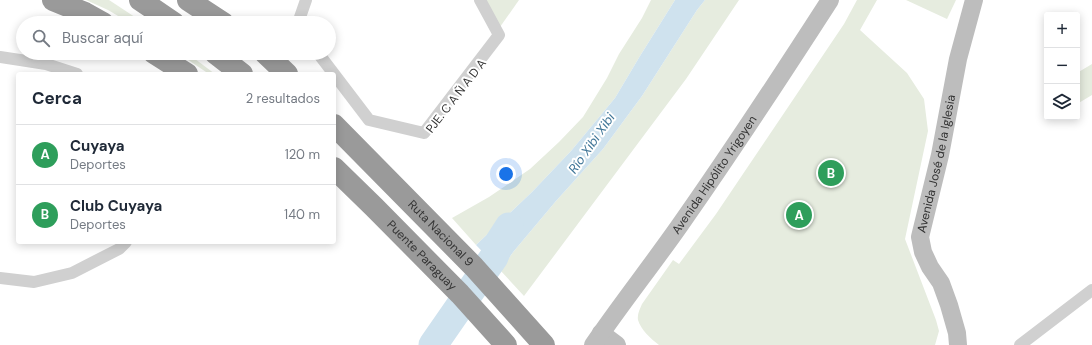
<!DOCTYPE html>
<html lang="es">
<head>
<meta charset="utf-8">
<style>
	body { margin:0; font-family:"DM Sans",sans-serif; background:#f2f2f3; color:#1f2937 }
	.controls { position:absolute; right:12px; top:12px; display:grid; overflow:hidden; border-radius:4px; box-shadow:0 2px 10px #0003 }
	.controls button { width:36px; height:36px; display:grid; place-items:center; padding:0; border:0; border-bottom:1px solid #e0e1e3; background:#fff; color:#1f2937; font:20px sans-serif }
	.you { position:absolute; left:506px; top:174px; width:14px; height:14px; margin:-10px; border:3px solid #fff; border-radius:50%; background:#1a73e8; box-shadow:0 0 0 6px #1a73e833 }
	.badge { display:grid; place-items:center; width:26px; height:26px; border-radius:50%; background:#db2777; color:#fff; font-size:13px; font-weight:700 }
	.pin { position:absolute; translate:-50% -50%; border:2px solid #fff; box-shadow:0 1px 4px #0006 }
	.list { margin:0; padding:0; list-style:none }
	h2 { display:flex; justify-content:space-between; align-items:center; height:52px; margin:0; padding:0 16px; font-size:17px }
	h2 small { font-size:13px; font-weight:400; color:#747a83 }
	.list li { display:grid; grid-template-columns:26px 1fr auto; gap:12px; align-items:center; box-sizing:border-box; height:60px; padding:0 16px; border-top:1px solid #e0e1e3 }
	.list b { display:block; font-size:15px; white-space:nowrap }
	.list p { margin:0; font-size:13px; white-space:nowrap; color:#747a83 }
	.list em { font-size:13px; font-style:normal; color:#747a83 }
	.icon { flex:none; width:22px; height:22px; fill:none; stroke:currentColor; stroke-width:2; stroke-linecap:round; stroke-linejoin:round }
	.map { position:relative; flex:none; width:1092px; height:345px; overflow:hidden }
	.search { position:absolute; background:#fff; box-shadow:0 2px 10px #0003; left:16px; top:16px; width:320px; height:44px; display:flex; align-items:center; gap:10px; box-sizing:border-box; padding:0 14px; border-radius:22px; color:#747a83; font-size:15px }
	.panel { position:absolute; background:#fff; box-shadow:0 2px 10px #0003; left:16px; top:72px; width:320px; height:172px; border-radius:4px }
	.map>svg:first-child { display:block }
	.green { fill:#e6ecdf }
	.water { fill:#cfe2ee }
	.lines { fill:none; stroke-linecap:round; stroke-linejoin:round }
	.river { stroke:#cfe2ee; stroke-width:29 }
	.street { stroke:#d0d0d0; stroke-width:12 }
	.secondary { stroke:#bdbdbd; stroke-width:18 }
	.highway { stroke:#9a9a9a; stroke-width:22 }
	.labels { text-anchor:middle; stroke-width:4; stroke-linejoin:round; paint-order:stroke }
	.street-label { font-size:12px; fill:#333; stroke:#fff }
	.water-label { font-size:13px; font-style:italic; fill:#3f7597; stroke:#fff }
</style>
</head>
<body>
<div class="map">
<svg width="1092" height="345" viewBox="0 0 1092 345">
	<rect width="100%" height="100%" fill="#fff"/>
	<g class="green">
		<path d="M 86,0 L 109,0 L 144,23 L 130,23 L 108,10 Z"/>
		<path d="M 485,0 L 519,0 L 500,27 Z"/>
		<path d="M 651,0 L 675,0 L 640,56 L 615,98 L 571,151 L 532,192 L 476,245 L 452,218 L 489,197 L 530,169 L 559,142 L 583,117 L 607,78 L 619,54 L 642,18 Z"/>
		<path d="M 705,0 L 739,0 L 686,79 L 524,296 L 500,270 L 514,251 L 556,201 L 603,149 L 642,96 L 697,10 Z"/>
		<path d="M 857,0 L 877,0 L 860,30 L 907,73 L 924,99 L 928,131 L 905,239 L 936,320 L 939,331 L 935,345 L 659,345 C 651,339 641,330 638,320 C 637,314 640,309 642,304 L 673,260 L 679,264 L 716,214 L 844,24 Z"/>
		<path d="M 906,0 L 956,0 L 947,19 Z"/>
		<path d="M 178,53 L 187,53 L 215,74 L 209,74 Z"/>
		<path d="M 1092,64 L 1092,95 L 1077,104 L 1077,73 Z"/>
	</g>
	<path class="water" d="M 675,0 L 705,0 L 697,10 L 642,96 L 603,149 L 556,201 L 514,251 L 500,270 L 476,245 L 532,192 L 571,151 L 615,98 L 640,56 Z"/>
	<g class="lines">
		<path class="river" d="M 433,345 L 494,257 L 500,241 L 509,227"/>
		<g class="street">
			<path d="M 298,23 L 306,0"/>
			<path d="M 318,53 L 369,120 L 424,133 L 499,35 L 480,0"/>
			<path d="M 0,57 L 46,64 L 77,74"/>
			<path d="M 0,278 L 34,282 L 72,273 L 119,249 L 126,242"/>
			<path d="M 1020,345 L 1092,290"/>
		</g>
		<g class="secondary">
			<path d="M 601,333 L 617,345"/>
			<path id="s1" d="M 593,345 C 621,304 652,265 680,225 C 732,151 781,76 830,0"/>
			<path id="s2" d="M 958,345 L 957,333 L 949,305 L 941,283 L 930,267 L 923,252 L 920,237 L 940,155 L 958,59 L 974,0"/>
		</g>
		<g class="highway">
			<path d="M 53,0 L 85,13 L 103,23"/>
			<path d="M 140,0 L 174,23"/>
			<path d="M 188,0 L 223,23"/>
			<path d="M 154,53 L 187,74"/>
			<path d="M 215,53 L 242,74"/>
			<path d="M 265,53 L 287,74"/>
			<path id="s3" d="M 334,125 L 474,267 L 544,345"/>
			<path id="s4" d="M 334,168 L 374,207 L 460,294 L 506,345"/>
		</g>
	</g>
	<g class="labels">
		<g class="street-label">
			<text transform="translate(456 96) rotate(-52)" y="4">PJE. C A Ñ A D A</text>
			<text dy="4" stroke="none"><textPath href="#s2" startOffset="191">Avenida José de la Iglesia</textPath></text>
			<text dy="4" stroke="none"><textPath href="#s1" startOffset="209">Avenida Hipólito Yrigoyen</textPath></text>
			<text dy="4" stroke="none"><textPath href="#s3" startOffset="152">Ruta Nacional 9</textPath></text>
			<text dy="4" stroke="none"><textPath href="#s4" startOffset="124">Puente Paraguay</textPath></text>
		</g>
		<g class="water-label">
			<text transform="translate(591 143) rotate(-55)" y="5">Río Xibi Xibi</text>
		</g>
	</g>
</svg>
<div class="controls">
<button>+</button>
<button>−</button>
<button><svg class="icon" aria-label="layers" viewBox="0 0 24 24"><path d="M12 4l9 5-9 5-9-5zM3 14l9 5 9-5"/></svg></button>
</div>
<div class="you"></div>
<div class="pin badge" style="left:799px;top:215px;background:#2e9e5b">A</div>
<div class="pin badge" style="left:831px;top:173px;background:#2e9e5b">B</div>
<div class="search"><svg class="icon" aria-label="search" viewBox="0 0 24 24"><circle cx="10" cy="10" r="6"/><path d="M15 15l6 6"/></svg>Buscar aquí</div>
<section class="panel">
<h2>Cerca<small>2 resultados</small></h2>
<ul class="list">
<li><span class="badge" style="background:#2e9e5b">A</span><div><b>Cuyaya</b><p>Deportes</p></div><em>120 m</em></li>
<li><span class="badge" style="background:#2e9e5b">B</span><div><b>Club Cuyaya</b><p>Deportes</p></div><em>140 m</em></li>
</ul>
</section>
</div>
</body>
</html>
